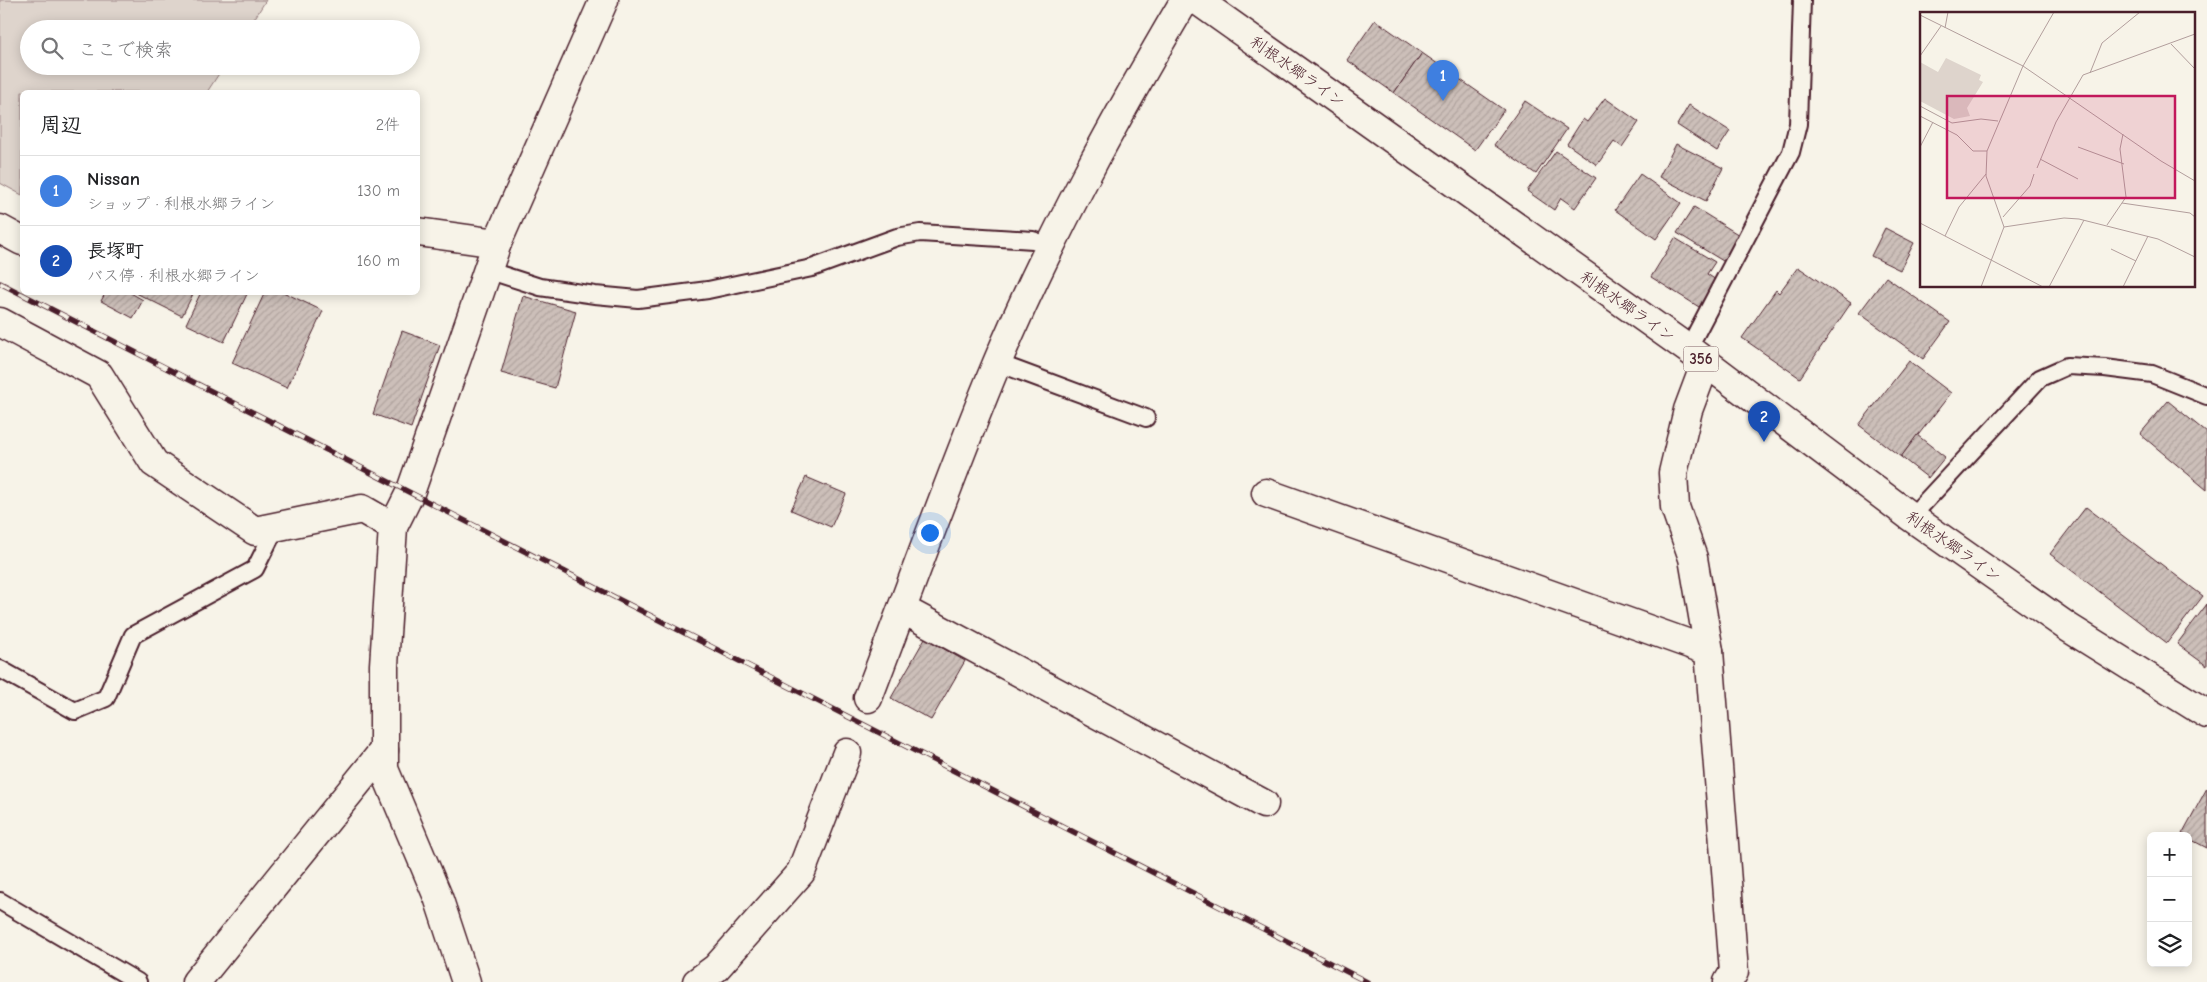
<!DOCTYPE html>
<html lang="ja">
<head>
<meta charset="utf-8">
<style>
	body { margin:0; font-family:"Comic Neue","Klee One",sans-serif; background:#f2f2f2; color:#202124 }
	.controls { position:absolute; right:15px; bottom:15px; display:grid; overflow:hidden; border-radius:8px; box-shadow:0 2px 12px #0003 }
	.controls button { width:45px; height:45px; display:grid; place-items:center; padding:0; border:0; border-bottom:1px solid #e0e0e0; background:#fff; color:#202124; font:25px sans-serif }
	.you { position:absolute; left:929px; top:532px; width:18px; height:18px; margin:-12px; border:4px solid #fff; border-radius:50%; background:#1a73e8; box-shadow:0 0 0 8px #1a73e833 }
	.badge { display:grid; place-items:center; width:32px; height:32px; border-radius:50%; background:#0f766e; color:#fff; font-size:16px; font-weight:700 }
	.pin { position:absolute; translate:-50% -41px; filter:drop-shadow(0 1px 2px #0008) }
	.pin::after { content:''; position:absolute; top:26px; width:18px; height:15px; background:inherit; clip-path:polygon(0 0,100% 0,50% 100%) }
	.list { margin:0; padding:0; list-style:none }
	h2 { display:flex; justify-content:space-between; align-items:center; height:65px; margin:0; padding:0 20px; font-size:21px }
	h2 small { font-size:16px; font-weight:400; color:#757577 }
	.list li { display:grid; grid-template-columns:32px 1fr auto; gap:15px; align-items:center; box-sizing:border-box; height:70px; padding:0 20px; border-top:1px solid #e0e0e0 }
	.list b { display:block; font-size:19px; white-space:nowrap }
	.list p { margin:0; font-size:16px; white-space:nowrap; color:#757577 }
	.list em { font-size:16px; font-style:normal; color:#757577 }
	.icon { flex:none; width:28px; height:28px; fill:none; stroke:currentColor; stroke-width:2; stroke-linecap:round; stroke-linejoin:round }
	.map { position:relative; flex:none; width:2207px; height:982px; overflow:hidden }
	.search { position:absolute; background:#fff; box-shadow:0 2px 12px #0003; left:20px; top:20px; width:400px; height:55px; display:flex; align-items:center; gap:12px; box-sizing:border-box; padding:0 18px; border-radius:28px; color:#757577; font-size:19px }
	.panel { position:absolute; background:#fff; box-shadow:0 2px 12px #0003; left:20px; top:90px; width:400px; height:205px; border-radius:8px }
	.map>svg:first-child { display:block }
	.pitch { fill:#ded4cc; stroke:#947a7c }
	.building { fill:url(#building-hatch); stroke:#4a1f2b }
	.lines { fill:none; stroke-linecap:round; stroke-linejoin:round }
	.lane-casing { stroke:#4a1f2b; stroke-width:20 }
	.street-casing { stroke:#4a1f2b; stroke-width:31 }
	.highway-casing { stroke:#4a1f2b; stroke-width:31 }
	.lane { stroke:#f7f3e8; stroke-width:16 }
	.street { stroke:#f7f3e8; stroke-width:28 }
	.highway { stroke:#f7f3e8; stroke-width:28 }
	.rail-casing { stroke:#4a1f2b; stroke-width:5.5 }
	.rail { stroke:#f7f3e8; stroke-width:4; stroke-dasharray:11; stroke-linecap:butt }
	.labels { text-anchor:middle; stroke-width:4; stroke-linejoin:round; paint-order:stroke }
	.shield { fill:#f7f3e8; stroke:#7e5f64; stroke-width:1 }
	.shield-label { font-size:15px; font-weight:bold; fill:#4a1f2b }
	.street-label { font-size:16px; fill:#4a1f2b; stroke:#f7f3e8 }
	.inset-road { fill:none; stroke:#b29e9c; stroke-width:1 }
	.view { fill:#c2185b; fill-opacity:0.15; stroke:#c2185b; stroke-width:2.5 }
	.inset-edge { fill:none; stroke:#4a1f2b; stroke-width:2.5 }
</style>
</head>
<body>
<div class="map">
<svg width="2207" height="982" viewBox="0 0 2207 982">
	<defs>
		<pattern id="building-hatch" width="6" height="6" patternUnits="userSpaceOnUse" patternTransform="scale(1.25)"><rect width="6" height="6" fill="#ccbfb9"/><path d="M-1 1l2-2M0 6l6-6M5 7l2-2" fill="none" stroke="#b1a49f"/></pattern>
	</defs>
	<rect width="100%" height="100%" fill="#f7f3e8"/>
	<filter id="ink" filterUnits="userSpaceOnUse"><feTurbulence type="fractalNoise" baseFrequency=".02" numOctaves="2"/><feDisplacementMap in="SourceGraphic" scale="10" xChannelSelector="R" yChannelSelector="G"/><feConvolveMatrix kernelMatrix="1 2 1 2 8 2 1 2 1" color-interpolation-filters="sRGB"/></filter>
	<g filter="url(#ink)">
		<path class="pitch" d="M 0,0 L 266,0 L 248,29 L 29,29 L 29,66 L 224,66 L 207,92 L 22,92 L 22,195 L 0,183 Z"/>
		<g class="building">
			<path d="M 1375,20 L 1422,53 L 1394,93 L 1347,60 Z"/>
			<path d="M 1422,53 L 1504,110 L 1475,150 L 1394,93 Z"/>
			<path d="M 1605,98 L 1639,122 L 1622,147 L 1614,141 L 1597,165 L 1567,144 L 1583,119 L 1587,122 Z"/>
			<path d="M 1525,101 L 1567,129 L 1536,174 L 1494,145 Z"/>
			<path d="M 1689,105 L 1730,131 L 1717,151 L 1677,125 Z"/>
			<path d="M 1676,144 L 1723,168 L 1706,201 L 1659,177 Z"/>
			<path d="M 1556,151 L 1596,178 L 1575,208 L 1561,198 L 1554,210 L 1527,191 Z"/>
			<path d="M 1640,174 L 1681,203 L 1656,239 L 1615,210 Z"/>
			<path d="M 1694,207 L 1744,238 L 1728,264 L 1677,233 Z"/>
			<path d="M 1885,228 L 1914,243 L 1900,270 L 1871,256 Z"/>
			<path d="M 1675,238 L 1715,262 L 1707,274 L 1716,280 L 1699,307 L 1651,277 Z"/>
			<path d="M 1798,267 L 1851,303 L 1800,378 L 1742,338 L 1776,290 L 1779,293 Z"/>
			<path d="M 1886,277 L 1950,322 L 1923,359 L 1859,313 Z"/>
			<path d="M 106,292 L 129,292 L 143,300 L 133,318 L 101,301 Z"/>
			<path d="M 134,292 L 194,292 L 182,316 Z"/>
			<path d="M 201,292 L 248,292 L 224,342 L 186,324 Z"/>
			<path d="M 265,292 L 283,292 L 323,311 L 287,388 L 232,363 Z"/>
			<path d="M 523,296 L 576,311 L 555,388 L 501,373 Z"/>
			<path d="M 402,331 L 440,345 L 411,428 L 373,414 Z"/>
			<path d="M 1909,361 L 1951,393 L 1901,457 L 1859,425 Z"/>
			<path d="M 2168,401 L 2207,433 L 2207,490 L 2140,434 Z"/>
			<path d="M 1917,435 L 1945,457 L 1928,478 L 1901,457 Z"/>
			<path d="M 806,477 L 846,494 L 831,527 L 791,510 Z"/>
			<path d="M 2086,507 L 2203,596 L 2167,643 L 2050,554 Z"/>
			<path d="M 2207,604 L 2207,666 L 2177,644 Z"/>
			<path d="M 925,638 L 965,661 L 931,720 L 891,698 Z"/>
			<path d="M 2207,788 L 2207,848 L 2188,838 L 2188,836 L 2182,834 Z"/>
		</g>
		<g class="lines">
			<defs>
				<g id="lane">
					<path d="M 487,270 L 540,287 L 595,295 L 638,299 L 708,290 L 812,268 L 897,237 L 920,233 L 1033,240 L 1051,246"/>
					<path d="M 1688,349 L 1791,152 L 1798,124 L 1802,0"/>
					<path d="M 998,363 L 1146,418"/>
					<path d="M 1911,517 L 2040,378 L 2067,366 L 2105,368 L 2152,374 L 2207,396"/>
					<path d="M 0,669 L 75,711 L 106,698 L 133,635 L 255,569 L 276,527"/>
					<path d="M 0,901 L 138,982"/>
				</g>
				<g id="street">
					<path d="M 0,229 L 22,241"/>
					<path d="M 418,232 L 497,243"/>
					<path d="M 0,322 L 99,375 L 154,463 L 255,531 L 362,509 L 393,527"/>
					<path d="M 1706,362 L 1688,410 L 1673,473 L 1675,507 L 1693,558 L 1709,651 L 1734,972 L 1728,982"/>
					<path d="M 1266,493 L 1709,651"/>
					<path d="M 902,609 L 1264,804"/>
					<path d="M 868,698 C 911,586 951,473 997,363 C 1050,237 1116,117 1185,0"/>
					<path d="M 196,982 L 384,750"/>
					<path d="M 466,982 L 438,897 L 384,769 L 384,665 L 393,527 L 410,493 L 497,243 L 604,0"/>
					<path d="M 697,982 L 716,968 L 801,872 L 847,753"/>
				</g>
				<path id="highway" d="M 1197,0 L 1688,349 L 1911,517 L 2069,628 L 2207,714"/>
			</defs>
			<use href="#lane" class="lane-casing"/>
			<use href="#street" class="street-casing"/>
			<use href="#highway" class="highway-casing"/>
			<use href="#lane" class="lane"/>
			<use href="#street" class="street"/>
			<use href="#highway" class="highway"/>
			<defs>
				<path id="rail" d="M 0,283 L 1367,982"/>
			</defs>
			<use href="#rail" class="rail-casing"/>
			<use href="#rail" class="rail"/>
		</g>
	</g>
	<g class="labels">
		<rect class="shield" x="1683.5" y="346.5" width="35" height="25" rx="4"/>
		<g class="shield-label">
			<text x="1701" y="364">356</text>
		</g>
		<g class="street-label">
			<text transform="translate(1298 71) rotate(35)" y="6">利根水郷ライン</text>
			<text transform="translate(1628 306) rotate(35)" y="6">利根水郷ライン</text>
			<text transform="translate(1954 546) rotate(35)" y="6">利根水郷ライン</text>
		</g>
	</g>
	<g transform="translate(1920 12)">
		<rect width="275" height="275" fill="#f7f3e8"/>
		<path d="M 26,46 L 61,63 L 59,68 L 63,70 L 47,96 L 50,104 L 34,107 L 0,89 L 0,50 L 18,60 Z" fill="#ded4cc"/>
		<path class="inset-road" d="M 0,3 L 103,54 L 241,149 L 275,169M 25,16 L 28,0M 251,32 L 275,57M 0,44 L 21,14M 170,61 L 182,31 L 220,0M 0,94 L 32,111 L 61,107 L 78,109M 0,104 L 37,123 L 53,139 L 67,139M 0,135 L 13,110M 158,135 L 204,152M 120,147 L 158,167M 117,156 L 136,110 L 163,63 L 275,22M 202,191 L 270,201 L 275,205M 83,205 L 110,174 L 114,162M 0,211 L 123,275M 187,213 L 206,185 L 200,137 L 203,122M 84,215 L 144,206 L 159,207 L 238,227 L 275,245M 25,224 L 39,195 L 66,162M 191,237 L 216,249M 61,275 L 84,215 L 66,164 L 67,139 L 103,54 L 134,0M 129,275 L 164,208M 203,275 L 228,224"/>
		<path class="view" d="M 27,84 L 255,84 L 255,186 L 27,186 Z"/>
		<rect width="275" height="275" class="inset-edge"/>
	</g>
</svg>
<div class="controls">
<button>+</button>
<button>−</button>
<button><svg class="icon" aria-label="layers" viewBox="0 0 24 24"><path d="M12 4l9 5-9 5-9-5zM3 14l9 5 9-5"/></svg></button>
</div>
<div class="you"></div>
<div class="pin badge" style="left:1443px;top:101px;background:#3f7fe0">1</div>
<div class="pin badge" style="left:1764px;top:442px;background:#1a4fb4">2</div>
<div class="search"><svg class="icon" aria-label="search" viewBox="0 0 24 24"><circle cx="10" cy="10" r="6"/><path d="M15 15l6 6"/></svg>ここで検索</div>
<section class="panel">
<h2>周辺<small>2件</small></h2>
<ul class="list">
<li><span class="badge" style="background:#3f7fe0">1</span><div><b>Nissan</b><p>ショップ · 利根水郷ライン</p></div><em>130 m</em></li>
<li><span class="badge" style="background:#1a4fb4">2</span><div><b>長塚町</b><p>バス停 · 利根水郷ライン</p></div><em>160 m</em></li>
</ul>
</section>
</div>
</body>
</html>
